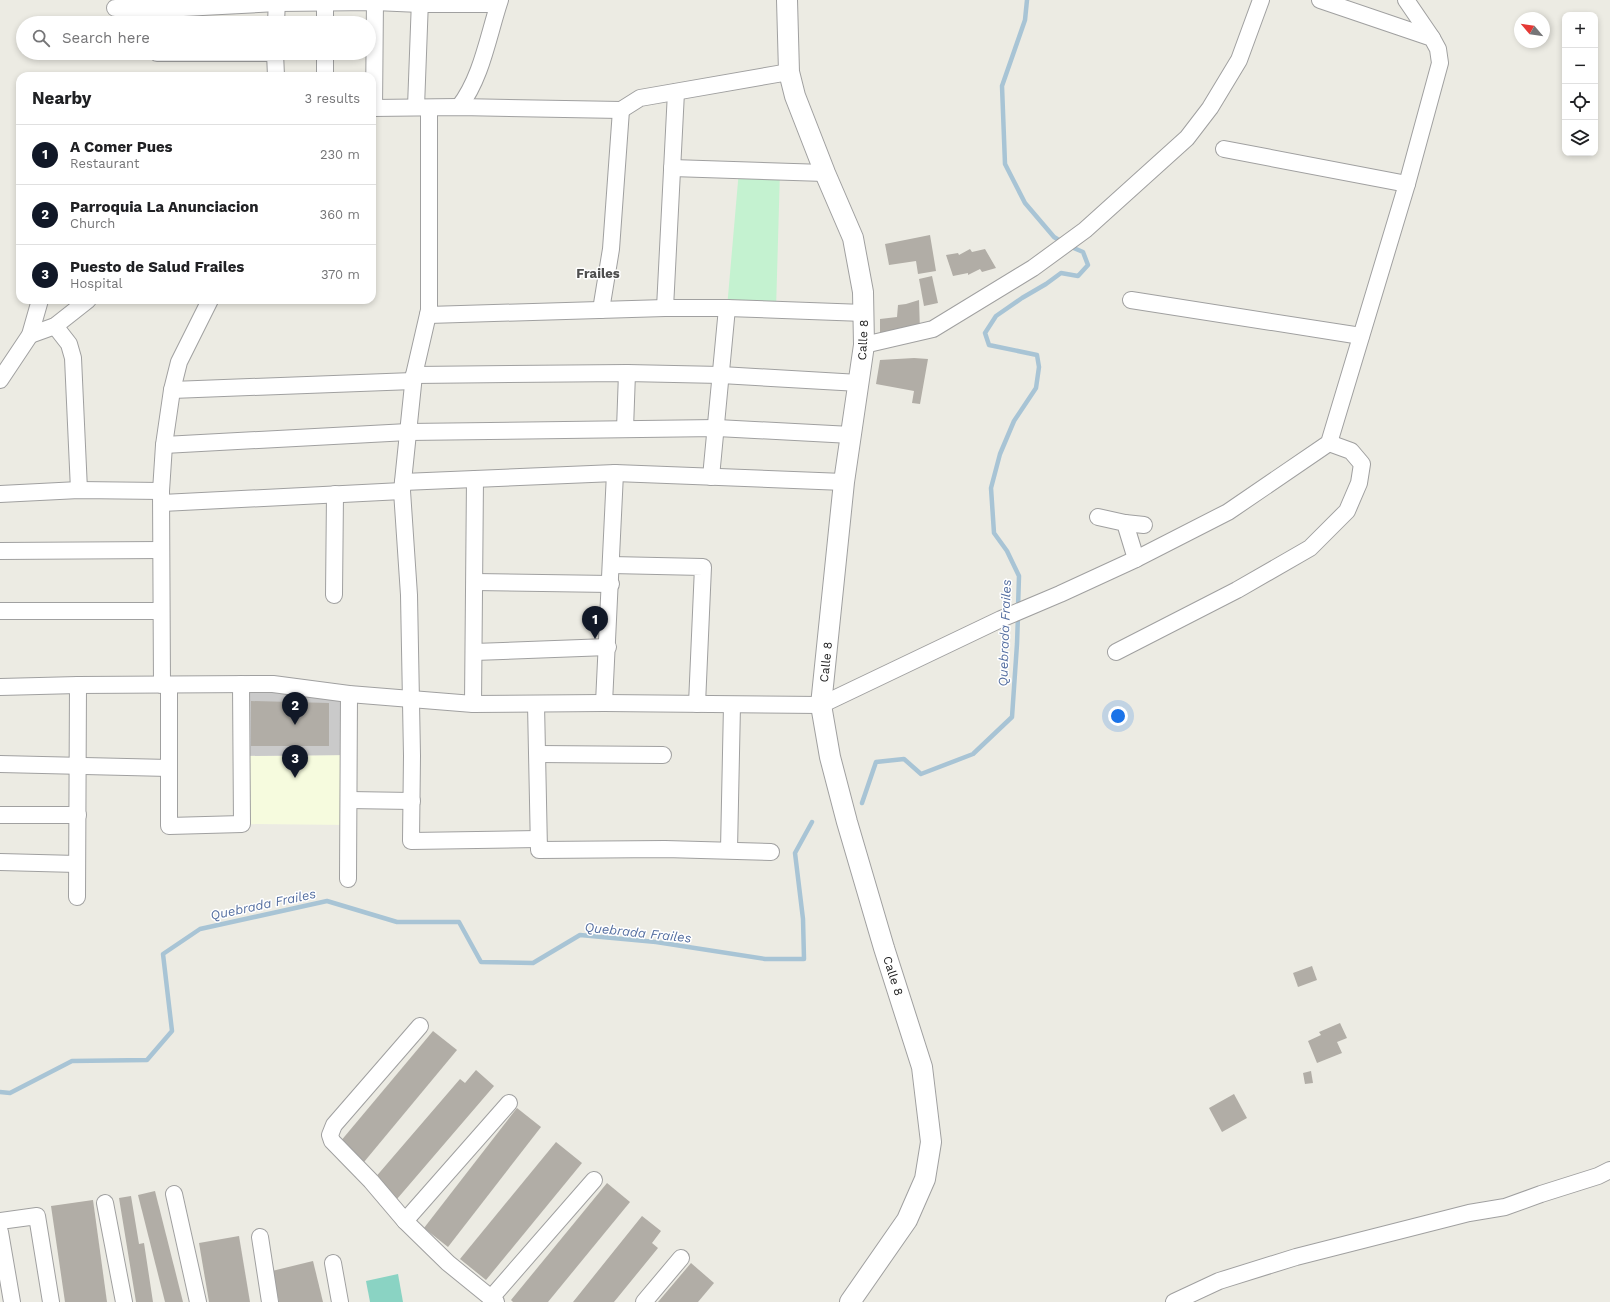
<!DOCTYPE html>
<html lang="en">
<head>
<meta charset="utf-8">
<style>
	body { margin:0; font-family:"Work Sans",sans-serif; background:#f6f6f6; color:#202124 }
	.controls { position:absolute; right:12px; top:12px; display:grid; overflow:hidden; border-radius:8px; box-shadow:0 2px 6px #0003 }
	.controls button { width:36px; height:36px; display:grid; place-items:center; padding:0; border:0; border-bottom:1px solid #e0e0e0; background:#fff; color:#202124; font:20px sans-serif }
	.compass { position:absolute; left:1514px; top:12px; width:36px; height:36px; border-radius:50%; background:#fff; box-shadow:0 2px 6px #0003; rotate:299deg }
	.you { position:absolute; left:1118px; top:716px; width:14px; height:14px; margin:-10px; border:3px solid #fff; border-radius:50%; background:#1a73e8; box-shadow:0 0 0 6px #1a73e833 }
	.badge { display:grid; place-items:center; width:26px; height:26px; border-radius:50%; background:#111827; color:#fff; font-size:13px; font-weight:700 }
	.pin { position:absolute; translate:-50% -33px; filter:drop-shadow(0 1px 2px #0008) }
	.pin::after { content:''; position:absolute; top:21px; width:14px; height:12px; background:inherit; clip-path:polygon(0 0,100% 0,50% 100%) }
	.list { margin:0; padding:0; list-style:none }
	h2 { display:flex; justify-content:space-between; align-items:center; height:52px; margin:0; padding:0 16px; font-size:17px }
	h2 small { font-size:13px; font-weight:400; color:#757577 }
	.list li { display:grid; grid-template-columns:26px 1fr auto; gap:12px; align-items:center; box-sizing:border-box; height:60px; padding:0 16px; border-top:1px solid #e0e0e0 }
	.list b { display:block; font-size:15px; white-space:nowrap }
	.list p { margin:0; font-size:13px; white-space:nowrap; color:#757577 }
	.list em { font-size:13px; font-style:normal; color:#757577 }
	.icon { flex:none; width:22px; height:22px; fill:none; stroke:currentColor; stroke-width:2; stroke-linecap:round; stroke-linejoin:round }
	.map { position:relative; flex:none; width:1610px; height:1302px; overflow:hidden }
	.search { position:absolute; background:#fff; box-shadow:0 2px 6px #0003; left:16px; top:16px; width:360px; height:44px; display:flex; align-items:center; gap:10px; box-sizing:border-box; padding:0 14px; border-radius:22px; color:#757577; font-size:15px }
	.panel { position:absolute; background:#fff; box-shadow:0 2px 6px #0003; left:16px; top:72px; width:360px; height:232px; border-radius:12px }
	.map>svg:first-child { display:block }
	.education { fill:#f6fbde }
	.religious { fill:#cacaca }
	.park { fill:#c4f2d0 }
	.pitch { fill:#8ad3c3 }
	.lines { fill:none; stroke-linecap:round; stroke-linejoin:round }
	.stream { stroke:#a8c4d5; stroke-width:4.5 }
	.building { fill:#b1ada6 }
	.minor-casing { stroke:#a0a0a0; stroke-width:18 }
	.tertiary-casing { stroke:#a0a0a0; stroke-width:22 }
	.minor { stroke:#fff; stroke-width:16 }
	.tertiary { stroke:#fff; stroke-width:20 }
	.labels { text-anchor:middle; stroke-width:3; stroke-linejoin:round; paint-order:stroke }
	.street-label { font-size:12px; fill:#1c1c1c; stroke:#fff }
	.neighbourhood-label { font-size:13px; font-weight:bold; fill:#4f4f4f; stroke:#fff }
	.water-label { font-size:13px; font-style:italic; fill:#546ea0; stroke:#fff }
</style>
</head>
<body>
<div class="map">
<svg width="1610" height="1302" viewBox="0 0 1610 1302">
	<rect width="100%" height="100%" fill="#ecebe3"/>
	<path class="education" d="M 349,755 L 349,825 L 242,824 L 241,756 Z"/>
	<path class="religious" d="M 241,684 L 349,694 L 349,755 L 241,756 Z"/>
	<path class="park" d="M 739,170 L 780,171 L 776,310 L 727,308 Z"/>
	<path class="pitch" d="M 398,1274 L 403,1302 L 370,1302 L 366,1281 Z"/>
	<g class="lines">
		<g class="stream">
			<path d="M 1027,0 L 1025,20 L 1002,86 L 1005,164 L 1025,203 L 1054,237 L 1062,242"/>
			<path d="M 1018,608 L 1019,576 L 1007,551 L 994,533 L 991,488 L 1000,454 L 1014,421 L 1036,388 L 1039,367 L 1037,355 L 989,345 L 985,333 L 996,316 L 1022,298 L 1046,284 L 1061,273 L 1078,276 L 1088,265 L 1083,252 L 1069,246"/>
			<path d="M 862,803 L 876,762 L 904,759 L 921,774 L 973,754 L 1012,717 L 1017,644 L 1018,615"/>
			<path d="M 0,1092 L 10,1093 L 72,1061 L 147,1060 L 172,1031 L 163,954 L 200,929 L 327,901 L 397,922 L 459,922 L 481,962 L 533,963 L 580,935 L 656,942 L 765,959 L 804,959 L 803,919 L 795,853 L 812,822"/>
		</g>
	</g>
	<g class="building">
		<path d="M 930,235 L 936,271 L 918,274 L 916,261 L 889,265 L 885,244 Z"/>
		<path d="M 970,249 L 972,252 L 985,249 L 996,268 L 982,272 L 980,269 L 968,275 L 968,273 L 953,276 L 946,255 L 958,253 L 959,255 Z"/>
		<path d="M 932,276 L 938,303 L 924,306 L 919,279 Z"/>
		<path d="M 919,300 L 920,331 L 880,334 L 880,319 L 897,317 L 898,305 L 906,304 Z"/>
		<path d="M 914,358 L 928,359 L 920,404 L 912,403 L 914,391 L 876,384 L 880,360 Z"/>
		<path d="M 251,701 L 329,703 L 329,746 L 251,746 Z"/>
		<path d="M 1312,966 L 1317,980 L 1298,987 L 1293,973 Z"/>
		<path d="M 1340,1023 L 1347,1038 L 1337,1042 L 1342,1053 L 1317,1063 L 1308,1041 L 1321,1035 L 1319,1032 Z"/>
		<path d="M 433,1031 L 457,1050 L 364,1162 L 340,1142 Z"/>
		<path d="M 476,1070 L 494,1086 L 397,1199 L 374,1179 L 460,1079 L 465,1083 Z"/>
		<path d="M 1311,1071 L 1313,1083 L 1305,1084 L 1303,1073 Z"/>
		<path d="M 1234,1094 L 1247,1118 L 1222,1132 L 1209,1108 Z"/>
		<path d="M 517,1108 L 541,1127 L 448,1247 L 424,1228 Z"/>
		<path d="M 556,1142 L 582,1163 L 486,1280 L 460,1259 Z"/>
		<path d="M 607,1183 L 630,1202 L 548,1302 L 513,1302 L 511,1300 Z"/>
		<path d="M 155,1191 L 183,1302 L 165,1302 L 138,1195 Z"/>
		<path d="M 131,1196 L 139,1244 L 144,1243 L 153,1302 L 136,1302 L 119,1198 Z"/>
		<path d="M 93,1200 L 107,1302 L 65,1302 L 51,1206 Z"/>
		<path d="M 642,1216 L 661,1231 L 652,1243 L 658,1248 L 614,1302 L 573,1302 Z"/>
		<path d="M 239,1236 L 250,1302 L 209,1302 L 199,1243 Z"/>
		<path d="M 313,1261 L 323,1302 L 279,1302 L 272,1271 Z"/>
		<path d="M 691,1263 L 714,1283 L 698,1302 L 658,1302 Z"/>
	</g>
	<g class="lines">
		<defs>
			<g id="minor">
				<path d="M 1406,0 L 1432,38"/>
				<path d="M 115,8 L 183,8 L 277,3 L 375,2 L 420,4 L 498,4"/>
				<path d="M 276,23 L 277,0"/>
				<path d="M 325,23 L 325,0"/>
				<path d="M 157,53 L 271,53"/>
				<path d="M 275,53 L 276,76"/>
				<path d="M 325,76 L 325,53"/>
				<path d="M 416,107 L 420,0"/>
				<path d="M 459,107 C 482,77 488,36 500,0"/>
				<path d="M 372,108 L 459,107 L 621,110 L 640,98 L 789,72"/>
				<path d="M 374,108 L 375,0"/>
				<path d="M 429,108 L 429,310 L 414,375 L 402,491 L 409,595 L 412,756 L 411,841 L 538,839"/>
				<path d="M 1224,149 L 1407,184"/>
				<path d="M 672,168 L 825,173"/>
				<path d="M 1131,300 L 1361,336"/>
				<path d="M 665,308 L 676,92"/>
				<path d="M 601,310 L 611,249 L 621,110"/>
				<path d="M 428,315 L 665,308 L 727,308 L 864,313"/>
				<path d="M 55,326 L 69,344 L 73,358 L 79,490"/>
				<path d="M 30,335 L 55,326 L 88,300"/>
				<path d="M 864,345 L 933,329 L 1033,268 L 1085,230 L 1187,138 L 1210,108 L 1239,60 L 1261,0"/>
				<path d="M 414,375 L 627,373 L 721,375 L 859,383"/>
				<path d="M 0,380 L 30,335 L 40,300"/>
				<path d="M 172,390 L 413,381"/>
				<path d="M 625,429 L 627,373"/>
				<path d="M 164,445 L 408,432 L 717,428 L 851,435"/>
				<path d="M 711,477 L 727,308"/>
				<path d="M 403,482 L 615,473 L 844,482"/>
				<path d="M 0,494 L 79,490 L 161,491"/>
				<path d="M 162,503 L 402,491"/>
				<path d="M 1098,517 L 1125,523 L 1136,559"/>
				<path d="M 1125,523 L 1144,525"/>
				<path d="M 0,551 L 161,550"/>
				<path d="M 611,565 L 703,567 L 697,704"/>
				<path d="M 475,582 L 611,584"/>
				<path d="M 334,595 L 335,494"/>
				<path d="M 0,611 L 161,611"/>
				<path d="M 474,652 L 608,647"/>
				<path d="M 1116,652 L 1237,590 L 1310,548 L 1347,511 L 1359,483 L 1362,464 L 1351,451 L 1329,443"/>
				<path d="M 162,685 L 161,491 L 164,445 L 172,390 L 179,362 L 210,300"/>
				<path d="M 169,685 L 169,826 L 242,824 L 241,684"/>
				<path d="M 0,687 L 78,685 L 273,684 L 349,694 L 473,704 L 604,703 L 821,705 L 1001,619 L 1060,594 L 1136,559 L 1228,512 L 1329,443 L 1407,184 L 1440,63 L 1438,49 L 1432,38 L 1320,0"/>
				<path d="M 604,703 L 615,473"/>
				<path d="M 473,704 L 475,479"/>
				<path d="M 536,704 L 539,850 L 665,849 L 771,852"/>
				<path d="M 538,754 L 663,755"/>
				<path d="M 0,764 L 169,768"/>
				<path d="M 349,800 L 412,801"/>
				<path d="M 0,815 L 78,815"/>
				<path d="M 729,850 L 732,705"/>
				<path d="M 0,862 L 77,864"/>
				<path d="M 348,879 L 349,694"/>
				<path d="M 77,897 L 78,685"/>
				<path d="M 420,1026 L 334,1125 L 330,1135 L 332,1141 L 371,1181 L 405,1221 L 448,1263 L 496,1302"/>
				<path d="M 174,1194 L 198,1302"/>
				<path d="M 105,1203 L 124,1302"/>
				<path d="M 0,1221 L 37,1216 L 51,1302"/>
				<path d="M 405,1221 L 509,1103"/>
				<path d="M 0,1232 L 12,1302"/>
				<path d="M 260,1237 L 270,1302"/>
				<path d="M 333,1263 L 340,1302"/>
				<path d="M 491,1298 L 594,1180"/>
				<path d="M 644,1302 L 681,1258"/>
				<path d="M 1174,1302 L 1219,1281 L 1296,1257 L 1469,1213 L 1505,1207 L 1541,1194 L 1598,1176 L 1610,1170"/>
			</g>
			<path id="tertiary" d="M 787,0 L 789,72 L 795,96 L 825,173 L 853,238 L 863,292 L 864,345 L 844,482 L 821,705 L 830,757 L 847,822 L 884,948 L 922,1067 L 931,1142 L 925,1179 L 907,1220 L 850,1302"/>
		</defs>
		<use href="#minor" class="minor-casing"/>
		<use href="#tertiary" class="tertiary-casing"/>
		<use href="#minor" class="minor"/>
		<use href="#tertiary" class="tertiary"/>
	</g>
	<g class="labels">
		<g class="street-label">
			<text transform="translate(863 340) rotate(-87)" y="4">Calle 8</text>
			<text transform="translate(826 662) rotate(-84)" y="4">Calle 8</text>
			<text transform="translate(893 976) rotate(72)" y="4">Calle 8</text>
		</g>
		<g class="neighbourhood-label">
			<text x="598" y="278">Frailes</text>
		</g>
		<g class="water-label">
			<text transform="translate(1004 633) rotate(-88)" y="5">Quebrada Frailes</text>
			<text transform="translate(263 904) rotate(-12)" y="5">Quebrada Frailes</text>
			<text transform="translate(638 932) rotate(6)" y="5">Quebrada Frailes</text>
		</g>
	</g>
</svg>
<div class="controls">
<button>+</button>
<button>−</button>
<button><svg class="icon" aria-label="locate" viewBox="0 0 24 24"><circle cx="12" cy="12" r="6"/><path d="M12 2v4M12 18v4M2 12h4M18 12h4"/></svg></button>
<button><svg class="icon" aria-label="layers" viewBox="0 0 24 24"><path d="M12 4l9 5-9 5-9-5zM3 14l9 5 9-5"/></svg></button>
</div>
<svg class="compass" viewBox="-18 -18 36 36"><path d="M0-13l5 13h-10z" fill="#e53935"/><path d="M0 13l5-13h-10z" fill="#757577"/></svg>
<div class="you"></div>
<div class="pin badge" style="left:595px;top:639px">1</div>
<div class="pin badge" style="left:295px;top:725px">2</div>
<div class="pin badge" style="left:295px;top:778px">3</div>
<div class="search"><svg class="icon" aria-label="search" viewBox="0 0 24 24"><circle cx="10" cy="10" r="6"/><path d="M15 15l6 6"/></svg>Search here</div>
<section class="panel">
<h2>Nearby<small>3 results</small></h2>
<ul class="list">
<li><span class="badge">1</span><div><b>A Comer Pues</b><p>Restaurant</p></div><em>230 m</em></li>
<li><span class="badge">2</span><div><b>Parroquia La Anunciacion</b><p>Church</p></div><em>360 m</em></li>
<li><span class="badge">3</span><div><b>Puesto de Salud Frailes</b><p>Hospital</p></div><em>370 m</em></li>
</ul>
</section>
</div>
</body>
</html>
